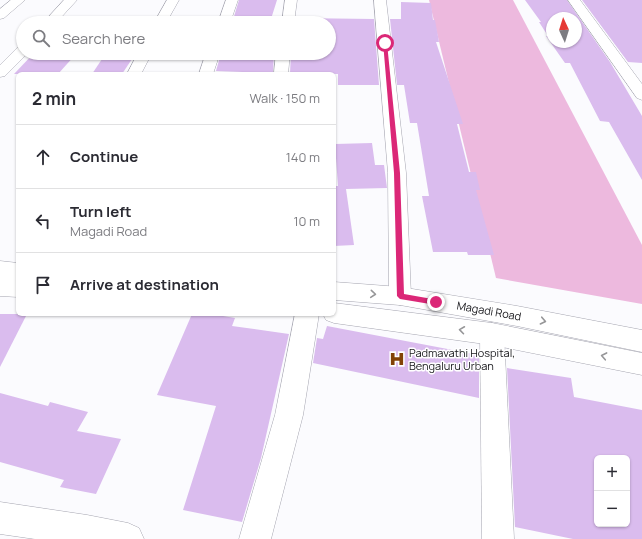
<!DOCTYPE html>
<html lang="en">
<head>
<meta charset="utf-8">
<style>
	body { margin:0; font-family:Manrope,sans-serif; background:#f7f7f7; color:#2b2b33 }
	.controls { position:absolute; right:12px; bottom:12px; display:grid; overflow:hidden; border-radius:6px; box-shadow:0 1px 3px #0004 }
	.controls button { width:36px; height:36px; display:grid; place-items:center; padding:0; border:0; border-bottom:1px solid #e1e1e2; background:#fff; color:#2b2b33; font:20px sans-serif }
	.compass { position:absolute; left:546px; top:12px; width:36px; height:36px; border-radius:50%; background:#fff; box-shadow:0 1px 3px #0004; rotate:356deg }
	.stop { position:absolute; width:12px; height:12px; margin:-9px; border:3px solid #db2777; border-radius:50%; background:#fff }
	.stop.end { background:#db2777; border-color:#fff; box-shadow:0 1px 4px #0008 }
	.list { margin:0; padding:0; list-style:none }
	h2 { display:flex; justify-content:space-between; align-items:center; height:52px; margin:0; padding:0 16px; font-size:17px }
	h2 small { font-size:13px; font-weight:400; color:#7c7c81 }
	.list li { display:grid; grid-template-columns:26px 1fr auto; gap:12px; align-items:center; box-sizing:border-box; height:64px; padding:0 16px; border-top:1px solid #e1e1e2 }
	.list b { display:block; font-size:15px; white-space:nowrap }
	.list p { margin:0; font-size:13px; white-space:nowrap; color:#7c7c81 }
	.list em { font-size:13px; font-style:normal; color:#7c7c81 }
	.icon { flex:none; width:22px; height:22px; fill:none; stroke:currentColor; stroke-width:2; stroke-linecap:round; stroke-linejoin:round }
	.map { position:relative; flex:none; width:642px; height:539px; overflow:hidden }
	.search { position:absolute; background:#fff; box-shadow:0 1px 3px #0004; left:16px; top:16px; width:320px; height:44px; display:flex; align-items:center; gap:10px; box-sizing:border-box; padding:0 14px; border-radius:22px; color:#7c7c81; font-size:15px }
	.panel { position:absolute; background:#fff; box-shadow:0 1px 3px #0004; left:16px; top:72px; width:320px; height:244px; border-radius:6px }
	.map>svg:first-child { display:block }
	.forest { fill:#edb9de }
	.building { fill:#dabcee; fill-rule:evenodd }
	.lines { fill:none; stroke-linecap:round; stroke-linejoin:round }
	.minor-casing { stroke:#a5a5b0; stroke-width:1 }
	.primary-casing { stroke:#a5a5b0; stroke-width:1 }
	.minor { fill:#fff; fill-rule:evenodd }
	.primary { fill:#fff; fill-rule:evenodd }
	.oneway { stroke:#969698 }
	.route { fill:#db2777 }
	.labels { text-anchor:middle; stroke-width:3; stroke-linejoin:round; paint-order:stroke }
	.street-label { font-size:11px; fill:#16161a; stroke:#fff }
	.poi-label { font-size:11px; fill:#16161a; stroke:#fff; text-anchor:start }
</style>
</head>
<body>
<div class="map">
<svg width="642" height="539" viewBox="0 0 642 539">
	<rect width="100%" height="100%" fill="#fbfbfe"/>
	<path class="forest" d="M 429,0 L 513,0 L 642,245 L 642,304 L 496,278 Z"/>
	<g class="building">
		<path d="M 239,0 L 277,0 L 271,19 L 281,19 L 281,23 L 232,23 Z"/>
		<path d="M 525,0 L 567,0 L 610,62 L 642,116 L 642,180 L 609,122 L 600,121 L 570,63 L 565,63 L 546,36 L 548,36 L 539,22 L 541,22 ZM 552,18 L 576,18 L 576,42 L 552,42 Z"/>
		<path d="M 582,0 L 642,0 L 642,63 L 628,62 Z"/>
		<path d="M 401,2 L 431,3 L 433,20 L 435,20 L 439,42 L 436,42 L 463,124 L 457,124 L 469,172 L 476,172 L 480,190 L 476,190 L 494,255 L 468,255 L 467,252 L 433,252 L 422,196 L 429,196 L 417,123 L 410,123 L 404,85 L 397,85 L 390,19 L 401,19 Z"/>
		<path d="M 296,18 L 374,19 L 379,85 L 338,85 L 338,74 L 290,73 L 291,53 L 329,53 L 329,23 L 296,23 Z"/>
		<path d="M 34,53 L 48,53 L 76,54 L 58,74 L 14,74 Z"/>
		<path d="M 106,53 L 136,53 L 122,74 L 92,74 Z"/>
		<path d="M 221,53 L 274,53 L 273,73 L 216,71 Z"/>
		<path d="M 372,143 L 375,165 L 384,165 L 387,188 L 346,189 L 354,245 L 334,246 L 334,186 L 338,186 L 335,144 Z"/>
		<path d="M 0,314 L 27,314 L 0,367 Z"/>
		<path d="M 192,314 L 211,314 L 235,318 L 232,326 L 289,334 L 261,458 L 242,522 L 183,510 L 216,406 L 157,395 Z"/>
		<path d="M 327,326 L 479,355 L 479,398 L 313,363 L 317,338 L 323,339 Z"/>
		<path d="M 507,368 L 571,378 L 574,397 L 642,410 L 642,539 L 573,539 L 515,527 ZM 597,458 L 627,458 L 627,524 L 597,524 Z"/>
		<path d="M 0,393 L 48,406 L 50,402 L 88,412 L 77,431 L 121,439 L 96,494 L 60,487 L 64,480 L 0,462 Z"/>
	</g>
	<g class="lines">
		<defs>
			<g id="minor">
				<path d="M 11,0 L 25,0 L 4,18 L 0,19 L 0,9 Z"/>
				<path d="M 64,0 L 77,0 L 56,23 L 43,23 Z"/>
				<path d="M 167,0 L 179,0 L 166,23 L 154,23 Z"/>
				<path d="M 226,0 L 238,0 L 230,23 L 218,23 Z"/>
				<path d="M 285,0 L 297,0 L 294,23 L 282,23 Z"/>
				<path d="M 374,0 L 386,0 L 406,173 L 411,296 L 408,303 L 400,305 L 392,303 L 389,296 L 388,173 Z"/>
				<path d="M 568,0 L 580,0 L 642,84 L 642,100 L 637,98 Z"/>
				<path d="M 23,46 L 23,53 L 28,53 L 5,76 L 0,77 L 0,65 L 18,47 Z"/>
				<path d="M 138,53 L 152,53 L 141,74 L 127,74 Z"/>
				<path d="M 206,53 L 220,53 L 213,74 L 199,74 Z"/>
				<path d="M 276,53 L 290,53 L 288,74 L 274,74 Z"/>
				<path d="M 295,314 L 319,314 L 303,415 L 271,539 L 239,539 L 275,415 Z"/>
				<path d="M 492,323 L 501,327 L 504,334 L 514,539 L 482,539 L 480,334 L 483,327 Z"/>
				<path d="M 0,502 L 87,515 L 128,523 L 139,528 L 144,539 L 35,539 L 0,534 Z"/>
			</g>
			<g id="primary">
				<path d="M 0,261 L 18,263 L 18,297 L 0,296 Z"/>
				<path d="M 334,282 L 400,287 L 517,306 L 642,330 L 642,352 L 517,326 L 400,305 L 334,300 Z"/>
				<path d="M 334,303 L 492,323 L 642,353 L 642,375 L 492,345 L 334,323 L 326,320 L 323,314 L 334,314 Z"/>
			</g>
		</defs>
		<use href="#minor" class="minor-casing"/>
		<use href="#primary" class="primary-casing"/>
		<use href="#minor" class="minor"/>
		<use href="#primary" class="primary"/>
	</g>
	<defs><path id="oneway-chevron" d="M-2-3.5L2.5 0L-2 3.5" fill="none" stroke-width="1.6" stroke-linecap="round" stroke-linejoin="round"/></defs>
	<g class="oneway">
		<use href="#oneway-chevron" transform="translate(373 294) rotate(5)"/>
		<use href="#oneway-chevron" transform="translate(543 321) rotate(12)"/>
		<use href="#oneway-chevron" transform="translate(462 330) rotate(-172)"/>
		<use href="#oneway-chevron" transform="translate(604 356) rotate(-169)"/>
	</g>
	<path class="route" d="M 383,42 L 387,43 L 400,173 L 404,294 L 438,300 L 438,304 L 436,305 L 400,299 L 397,296 L 394,173 Z"/>
	<defs>
		<symbol id="hospital-bare" viewBox="-9 -9 18 18"><path d="M-5-5h3v3.5h4V-5h3V5h-3V1.5h-4V5h-3Z" fill="#824207" stroke="#fff" stroke-width="2.5" paint-order="stroke"/></symbol>
	</defs>
	<g fill-rule="evenodd">
		<use href="#hospital-bare" x="386" y="348" width="22" height="22"/>
	</g>
	<g class="labels">
		<g class="street-label">
			<text transform="translate(489 311) rotate(10)" y="4">Magadi Road</text>
		</g>
		<g class="poi-label">
			<text x="409" y="357">Padmavathi Hospital,<tspan x="409" dy="13">Bengaluru Urban</tspan></text>
		</g>
	</g>
</svg>
<div class="controls">
<button>+</button>
<button>−</button>
</div>
<svg class="compass" viewBox="-18 -18 36 36"><path d="M0-13l5 13h-10z" fill="#e53935"/><path d="M0 13l5-13h-10z" fill="#7c7c81"/></svg>
<div class="stop" style="left:385px;top:43px"></div>
<div class="stop end" style="left:436px;top:302px"></div>
<div class="search"><svg class="icon" aria-label="search" viewBox="0 0 24 24"><circle cx="10" cy="10" r="6"/><path d="M15 15l6 6"/></svg>Search here</div>
<section class="panel">
<h2>2 min<small>Walk · 150 m</small></h2>
<ul class="list">
<li><svg class="icon" aria-label="ahead" viewBox="0 0 24 24"><path d="M12 20V5M6 11l6-6 6 6"/></svg><div><b>Continue</b></div><em>140 m</em></li>
<li><svg class="icon" aria-label="left" viewBox="0 0 24 24"><path d="M17 20v-9H6M10 6l-5 5 5 5"/></svg><div><b>Turn left</b><p>Magadi Road</p></div><em>10 m</em></li>
<li><svg class="icon" aria-label="arrive" viewBox="0 0 24 24"><path d="M6 21V4h12l-3 4 3 4H6"/></svg><div><b>Arrive at destination</b></div></li>
</ul>
</section>
</div>
</body>
</html>
